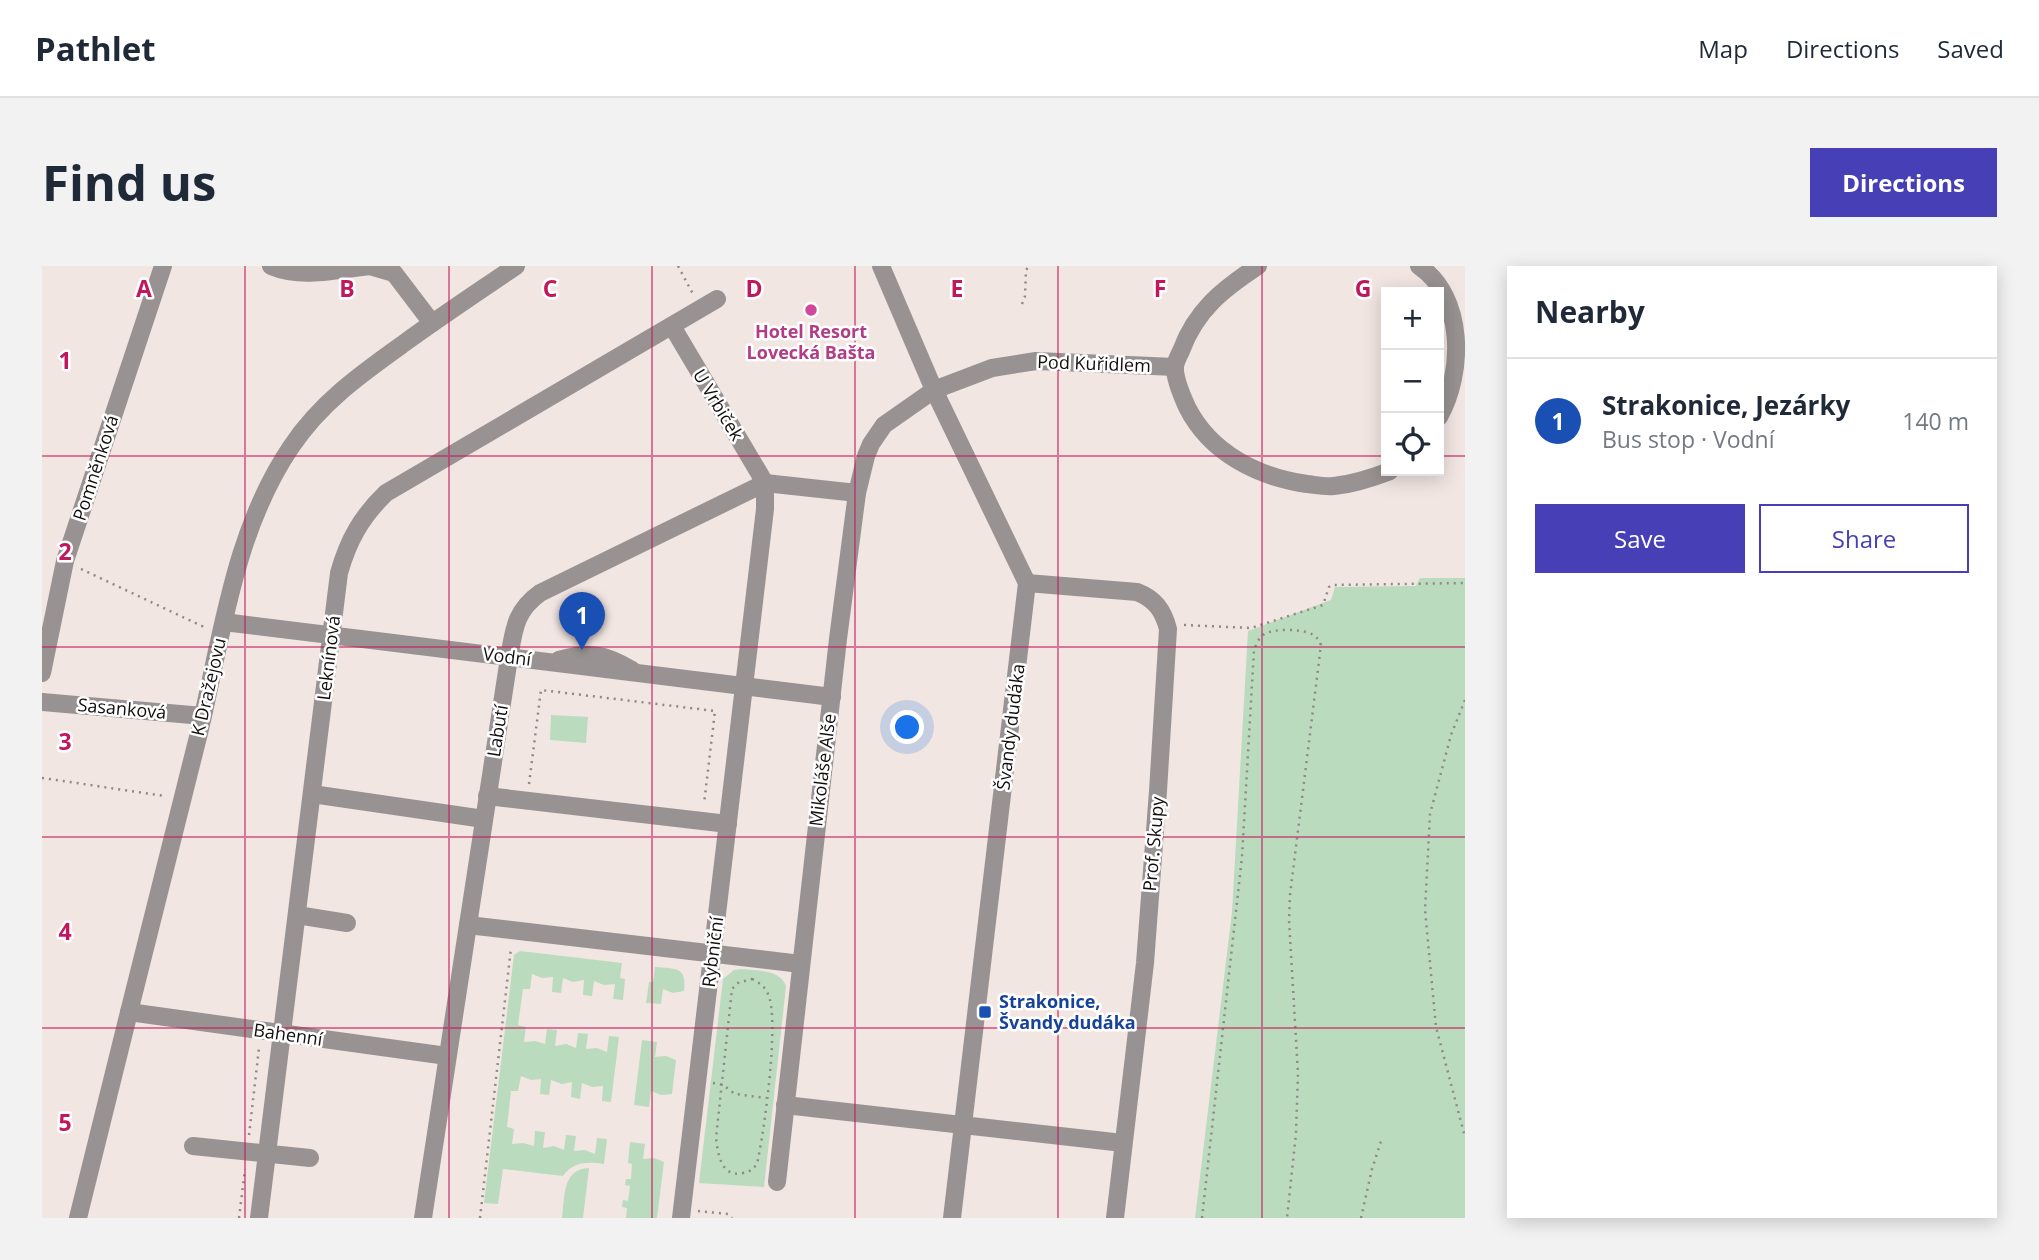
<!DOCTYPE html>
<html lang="en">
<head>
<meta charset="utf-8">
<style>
	body { margin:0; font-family:"Open Sans",sans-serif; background:#f2f2f3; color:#1f2937 }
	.controls { position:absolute; right:21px; top:21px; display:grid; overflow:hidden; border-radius:0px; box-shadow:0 4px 18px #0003 }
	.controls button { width:63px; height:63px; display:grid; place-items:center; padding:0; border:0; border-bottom:2px solid #e0e1e3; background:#fff; color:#1f2937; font:35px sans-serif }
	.you { position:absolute; left:866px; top:462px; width:24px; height:24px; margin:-18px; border:5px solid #fff; border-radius:50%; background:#1a73e8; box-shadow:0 0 0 10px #1a73e833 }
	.badge { display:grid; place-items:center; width:46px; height:46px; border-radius:50%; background:#473fb5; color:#fff; font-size:23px; font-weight:700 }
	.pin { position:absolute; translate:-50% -58px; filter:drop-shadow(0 2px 4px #0008) }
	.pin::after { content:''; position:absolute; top:37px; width:24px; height:21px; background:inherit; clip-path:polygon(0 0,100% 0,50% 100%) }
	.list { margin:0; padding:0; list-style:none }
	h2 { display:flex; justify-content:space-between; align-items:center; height:91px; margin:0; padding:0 28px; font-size:30px }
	h2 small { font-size:23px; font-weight:400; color:#747a83 }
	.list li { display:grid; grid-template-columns:46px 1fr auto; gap:21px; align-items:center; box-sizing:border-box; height:126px; padding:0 28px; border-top:2px solid #e0e1e3 }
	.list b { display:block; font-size:26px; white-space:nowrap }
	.list p { margin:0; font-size:23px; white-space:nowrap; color:#747a83 }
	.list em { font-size:23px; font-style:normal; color:#747a83 }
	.actions { display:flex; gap:14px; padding:21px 28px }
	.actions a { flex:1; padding:16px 0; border:2px solid #473fb5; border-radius:0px; text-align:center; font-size:24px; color:#473fb5 }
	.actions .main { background:#473fb5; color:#fff }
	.icon { flex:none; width:38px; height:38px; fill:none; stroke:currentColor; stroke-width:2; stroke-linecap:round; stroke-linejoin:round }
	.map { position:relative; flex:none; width:1423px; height:952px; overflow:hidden; border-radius:0px }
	header { display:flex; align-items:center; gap:42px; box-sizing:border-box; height:98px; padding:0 35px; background:#fff; border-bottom:2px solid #e0e1e3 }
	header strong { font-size:33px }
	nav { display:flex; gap:38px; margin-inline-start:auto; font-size:24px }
	.intro { display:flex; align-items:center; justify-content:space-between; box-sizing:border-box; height:168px; padding:0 42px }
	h1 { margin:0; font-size:49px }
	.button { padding:18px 32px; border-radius:0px; background:#473fb5; color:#fff; font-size:24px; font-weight:700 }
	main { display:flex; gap:42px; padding:0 42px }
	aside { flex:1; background:#fff; border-radius:0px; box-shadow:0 4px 18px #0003 }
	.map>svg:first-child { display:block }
	.green { fill:#badbbe }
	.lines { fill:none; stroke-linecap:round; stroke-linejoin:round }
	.path { stroke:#908885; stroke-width:2.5; stroke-dasharray:2 5; stroke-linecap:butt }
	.minor { stroke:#989392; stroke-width:18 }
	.grid { fill:none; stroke:#c2185b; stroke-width:2; stroke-opacity:0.55 }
	.hotel-dot { fill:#d1479c; stroke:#fff; stroke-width:2.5 }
	.transit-dot { fill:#1a4fb4; stroke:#fff; stroke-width:2.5 }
	.labels { text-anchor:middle; stroke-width:5; stroke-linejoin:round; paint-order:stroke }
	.hotel-label { font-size:18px; font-weight:bold; fill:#b23c85; stroke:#fff }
	.street-label { font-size:18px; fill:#120e0d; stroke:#fff }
	.transit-label { font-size:18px; font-weight:bold; fill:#164399; stroke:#fff; text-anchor:start }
	.grid-label { font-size:23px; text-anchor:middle; font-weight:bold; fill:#c2185b; stroke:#fff; stroke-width:5; stroke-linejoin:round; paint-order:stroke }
</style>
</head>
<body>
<header>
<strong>Pathlet</strong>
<nav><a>Map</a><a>Directions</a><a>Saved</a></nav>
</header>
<div class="intro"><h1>Find us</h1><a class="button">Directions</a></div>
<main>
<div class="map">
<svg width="1423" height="952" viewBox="0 0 1423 952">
	<rect width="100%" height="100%" fill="#f2e6e2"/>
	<g class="green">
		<path d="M 1378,312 L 1423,312 L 1423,952 L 1153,952 L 1190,646 L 1206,365 L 1289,334 L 1293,321 L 1374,320 Z"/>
		<path d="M 509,449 L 546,451 L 544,477 L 508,474 Z"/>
		<path d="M 478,685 L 580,697 L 578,712 L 583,713 L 581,734 L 571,733 L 573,718 L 562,719 L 552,715 L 550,730 L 541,729 L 542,714 L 531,716 L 521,712 L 519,727 L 510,726 L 511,711 L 500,712 L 490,708 L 488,723 L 481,723 L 476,759 L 484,761 L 482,776 L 493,775 L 503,778 L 505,763 L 515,764 L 513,780 L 524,778 L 534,782 L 536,767 L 546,768 L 544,783 L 555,782 L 565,786 L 567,770 L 577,771 L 569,836 L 560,835 L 561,820 L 550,821 L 540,817 L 538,833 L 529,831 L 530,816 L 520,818 L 509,814 L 507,829 L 498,828 L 499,813 L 489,814 L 479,810 L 476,825 L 469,825 L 465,861 L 472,863 L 470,878 L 481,877 L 492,880 L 493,865 L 503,866 L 501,882 L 512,880 L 522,884 L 524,869 L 534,870 L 532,885 L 543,884 L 553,888 L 555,872 L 565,873 L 562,898 C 545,896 532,895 521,910 L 461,903 L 456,938 L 442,937 L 472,689 Z"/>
		<path d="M 613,701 C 634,703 645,700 642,725 L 631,727 L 621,723 L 619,738 L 604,737 L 607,716 L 611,716 Z"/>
		<path d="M 699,703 C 715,705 738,703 744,720 L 722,921 L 657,917 L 681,713 L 692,704 Z"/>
		<path d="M 600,774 L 615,776 L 613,791 L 624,790 L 634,794 L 630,828 L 619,829 L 609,825 L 607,841 L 592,839 Z"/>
		<path d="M 588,876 L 603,878 L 601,893 L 612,892 L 622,896 L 615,952 L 584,952 L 585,942 L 580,941 L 581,934 L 586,935 L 588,920 L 583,919 L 584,913 L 589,913 L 590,898 L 586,897 Z"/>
		<path d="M 547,902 L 541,952 L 520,952 C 523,931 520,903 547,902 Z"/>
	</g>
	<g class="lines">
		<g class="path">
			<path d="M 636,0 L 651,28"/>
			<path d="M 980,38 L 983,30 L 984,4 L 987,0"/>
			<path d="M 39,303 L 162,361"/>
			<path d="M 1142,359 L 1209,362 L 1281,339 L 1287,321 L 1290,319 L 1423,317"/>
			<path d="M 1423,434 L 1409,469 L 1388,548 L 1383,644 L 1394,761 L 1423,871"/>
			<path d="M 0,512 L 123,530"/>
			<path d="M 487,518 L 499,424 L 673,445 L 662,538"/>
			<path d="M 710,713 C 718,717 723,721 726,728 C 738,753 722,868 715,898 C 711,903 708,906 701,907 C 679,912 676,888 674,872 L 690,723 L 696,717 Z"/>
			<path d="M 671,817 L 681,819 L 693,828 L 724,832"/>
			<path d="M 207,869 L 217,782"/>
			<path d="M 656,945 L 686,948 L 690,952"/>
			<path d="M 197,952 L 203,903"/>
			<path d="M 438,952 L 469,682"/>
			<path d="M 1160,952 L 1200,591 L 1212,384 C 1214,379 1216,373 1221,369 C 1231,362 1256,363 1267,367 C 1274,369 1276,373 1279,379 L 1248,629 L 1247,654 L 1256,808 L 1254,867 L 1245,952"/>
			<path d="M 1319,952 L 1330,903 L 1339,875"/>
		</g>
		<g class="minor">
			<path d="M 229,0 C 259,13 295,4 327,0"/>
			<path d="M 328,0 L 352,7 L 390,57"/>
			<path d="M 839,0 L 892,124 L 985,317 L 910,952"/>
			<path d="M 1216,0 C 1181,23 1154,44 1139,85 C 1137,89 1134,95 1133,100 C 1132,111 1140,130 1145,141 C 1168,187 1216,211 1265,218 C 1274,219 1283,221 1292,220 C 1312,218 1330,212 1348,205"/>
			<path d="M 1377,0 C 1423,31 1422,107 1397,151"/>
			<path d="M 630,60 L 723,217"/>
			<path d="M 985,317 L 1095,326 C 1113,333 1121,344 1126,363 L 1116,525 L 1103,697 L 1073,952"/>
			<path d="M 182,356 L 790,431"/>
			<path d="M 517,394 C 548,385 563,388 590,404"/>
			<path d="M 0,407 L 23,295 L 121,0"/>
			<path d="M 0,436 L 161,450"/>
			<path d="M 270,528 L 442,553"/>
			<path d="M 445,530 L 686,558"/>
			<path d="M 255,649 L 305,657"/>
			<path d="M 426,659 L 759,698"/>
			<path d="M 87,746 L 405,790"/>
			<path d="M 743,839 L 1081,877"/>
			<path d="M 151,880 L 268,892"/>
			<path d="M 735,916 L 796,373 L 815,227 L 824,190 L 829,178 L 842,159 L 892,124 L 950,102 L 994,95 L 1133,101"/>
			<path d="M 36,952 C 76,790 116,629 157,467 C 180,371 192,265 249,181 C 278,137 319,108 361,78 C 398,51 436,26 474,0"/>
			<path d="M 217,952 L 297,307 C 306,275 319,251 344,227 L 675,33"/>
			<path d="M 381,952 L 467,392 C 472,363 473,345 498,327 L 723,217 L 815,227"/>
			<path d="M 639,952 L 723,243 L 723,217"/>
		</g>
	</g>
	<path class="grid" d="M 203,0 L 203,952M 407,0 L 407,952M 610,0 L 610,952M 813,0 L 813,952M 1016,0 L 1016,952M 1220,0 L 1220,952M 0,190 L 1344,190M 1397,190 L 1423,190M 0,381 L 1423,381M 0,571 L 1423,571M 0,762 L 1423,762"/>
	<circle class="hotel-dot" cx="769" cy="44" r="7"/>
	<rect class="transit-dot" x="936" y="739" width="14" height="14" rx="3.5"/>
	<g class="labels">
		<g class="hotel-label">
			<text x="769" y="72">Hotel Resort<tspan x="769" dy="21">Lovecká Bašta</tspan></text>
		</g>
		<g class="street-label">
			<text transform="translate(1052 98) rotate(2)" y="6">Pod Kuřidlem</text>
			<text transform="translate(676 139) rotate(59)" y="6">U Vrbiček</text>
			<text transform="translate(54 202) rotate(-72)" y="6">Pomněnková</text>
			<text transform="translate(465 391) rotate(7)" y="6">Vodní</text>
			<text transform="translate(287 392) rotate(-83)" y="6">Leknínová</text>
			<text transform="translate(167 421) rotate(-77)" y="6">K Dražejovu</text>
			<text transform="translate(80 443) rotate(5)" y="6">Sasanková</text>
			<text transform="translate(969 461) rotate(-83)" y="6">Švandy dudáka</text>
			<text transform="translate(456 465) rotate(-81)" y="6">Labutí</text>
			<text transform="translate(781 504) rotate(-83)" y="6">Mikoláše Alše</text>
			<text transform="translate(1112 578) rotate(-85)" y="6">Prof. Skupy</text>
			<text transform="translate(671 686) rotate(-83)" y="6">Rybniční</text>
			<text transform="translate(246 769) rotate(8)" y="6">Bahenní</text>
		</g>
		<g class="transit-label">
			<text x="957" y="742">Strakonice,<tspan x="957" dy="21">Švandy dudáka</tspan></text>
		</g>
	</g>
	<g class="grid-label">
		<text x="102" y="31">A</text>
		<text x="305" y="31">B</text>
		<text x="508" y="31">C</text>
		<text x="712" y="31">D</text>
		<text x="915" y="31">E</text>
		<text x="1118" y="31">F</text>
		<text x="1321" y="31">G</text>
		<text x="23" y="103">1</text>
		<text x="23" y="294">2</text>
		<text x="23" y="484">3</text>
		<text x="23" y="674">4</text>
		<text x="23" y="865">5</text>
	</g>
</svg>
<div class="controls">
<button>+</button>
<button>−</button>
<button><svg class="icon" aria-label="locate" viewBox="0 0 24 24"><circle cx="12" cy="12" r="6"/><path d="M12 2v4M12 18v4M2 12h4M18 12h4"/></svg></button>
</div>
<div class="you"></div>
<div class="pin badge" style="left:540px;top:384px;background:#1a4fb4">1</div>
</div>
<aside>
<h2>Nearby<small></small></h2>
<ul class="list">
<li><span class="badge" style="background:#1a4fb4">1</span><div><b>Strakonice, Jezárky</b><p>Bus stop · Vodní</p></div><em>140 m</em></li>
</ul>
<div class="actions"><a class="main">Save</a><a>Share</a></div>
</aside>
</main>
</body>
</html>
